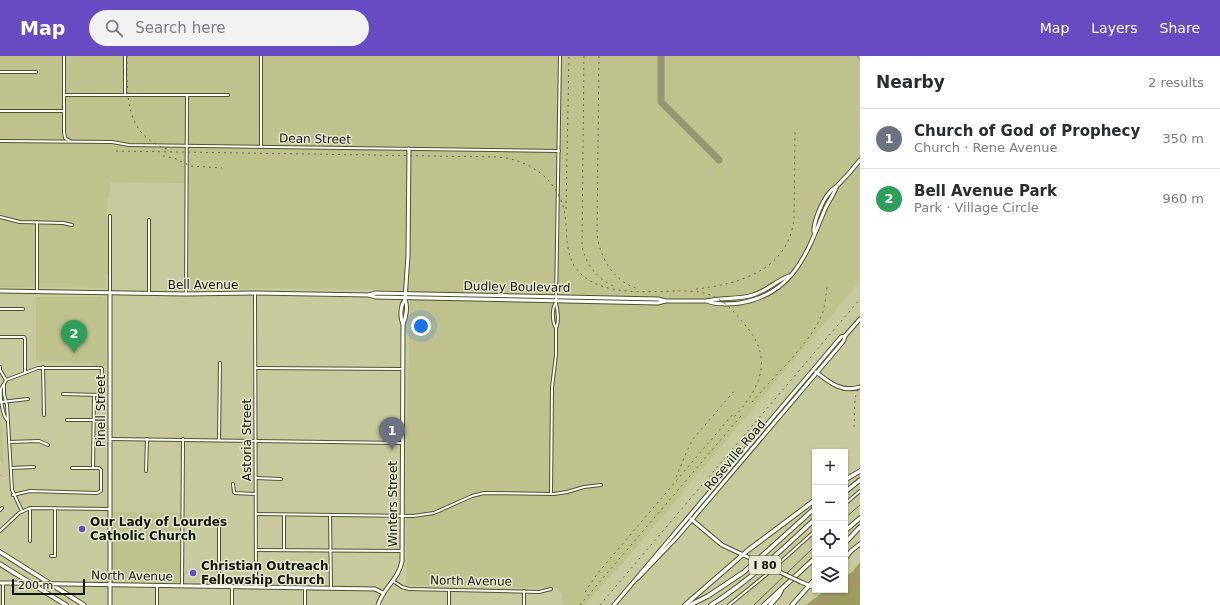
<!DOCTYPE html>
<html lang="en">
<head>
<meta charset="utf-8">
<style>
	body { margin:0; font-family:"DejaVu Sans",sans-serif; background:#f2f2f3; color:#2b2b33 }
	.controls { position:absolute; right:12px; bottom:12px; display:grid; overflow:hidden; border-radius:0px; box-shadow:0 1px 3px #0004 }
	.controls button { width:36px; height:36px; display:grid; place-items:center; padding:0; border:0; border-bottom:1px solid #e1e1e2; background:#fff; color:#2b2b33; font:20px sans-serif }
	.scale { position:absolute; left:12px; bottom:10px; width:73px; box-sizing:border-box; padding-left:4px; border:2px solid #131304; border-top:0; font-size:11px; line-height:14px; white-space:nowrap; color:#131304; -webkit-text-stroke:3px #e7e8d2; paint-order:stroke }
	.you { position:absolute; left:421px; top:270px; width:14px; height:14px; margin:-10px; border:3px solid #fff; border-radius:50%; background:#1a73e8; box-shadow:0 0 0 6px #1a73e833 }
	.badge { display:grid; place-items:center; width:26px; height:26px; border-radius:50%; background:#674bc3; color:#fff; font-size:13px; font-weight:700 }
	.pin { position:absolute; translate:-50% -33px; filter:drop-shadow(0 1px 2px #0008) }
	.pin::after { content:''; position:absolute; top:21px; width:14px; height:12px; background:inherit; clip-path:polygon(0 0,100% 0,50% 100%) }
	.list { margin:0; padding:0; list-style:none }
	h2 { display:flex; justify-content:space-between; align-items:center; height:52px; margin:0; padding:0 16px; font-size:17px }
	h2 small { font-size:13px; font-weight:400; color:#7c7c81 }
	.list li { display:grid; grid-template-columns:26px 1fr auto; gap:12px; align-items:center; box-sizing:border-box; height:60px; padding:0 16px; border-top:1px solid #e1e1e2 }
	.list b { display:block; font-size:15px; white-space:nowrap }
	.list p { margin:0; font-size:13px; white-space:nowrap; color:#7c7c81 }
	.list em { font-size:13px; font-style:normal; color:#7c7c81 }
	.icon { flex:none; width:22px; height:22px; fill:none; stroke:currentColor; stroke-width:2; stroke-linecap:round; stroke-linejoin:round }
	.map { position:relative; flex:none; width:860px; height:549px; overflow:hidden }
	header { display:flex; align-items:center; gap:24px; box-sizing:border-box; height:56px; padding:0 20px; background:#674bc3; color:#fff }
	header strong { font-size:19px }
	nav { display:flex; gap:22px; margin-inline-start:auto; font-size:14px }
	.search { width:280px; height:36px; background:#f2f2f3; display:flex; align-items:center; gap:10px; box-sizing:border-box; padding:0 14px; border-radius:22px; color:#7c7c81; font-size:15px }
	main { display:flex }
	aside { flex:1; background:#fff }
	.map>svg:first-child { display:block }
	.built { fill:#c0c28d }
	.green { fill:#9c9d5d }
	.lines { fill:none; stroke-linecap:round; stroke-linejoin:round }
	.stream { stroke:#cf74a2; stroke-width:1 }
	.taxiway { stroke:#969672; stroke-width:7 }
	.street-casing { stroke:#505128; stroke-width:4 }
	.secondary-casing { stroke:#505128; stroke-width:5 }
	.highway-casing { stroke:#505128; stroke-width:5.5 }
	.street { stroke:#fff; stroke-width:2 }
	.secondary { stroke:#fff; stroke-width:3 }
	.highway { stroke:#fff; stroke-width:3.5 }
	.tram { stroke:#646448; stroke-width:1 }
	.rail { stroke:#646448; stroke-width:1; stroke-dasharray:2 4; stroke-linecap:butt }
	.secondary-bridge-casing { stroke:#505128; stroke-width:5; stroke-linecap:butt }
	.secondary-bridge { stroke:#fff; stroke-width:3 }
	.poi-dot { fill:#674bc3; stroke:#e7e8d2; stroke-width:1.5 }
	.labels { text-anchor:middle; stroke-width:3; stroke-linejoin:round; paint-order:stroke }
	.shield { fill:#e7e8d2; stroke:#535342; stroke-width:1 }
	.shield-label { font-size:11px; font-weight:bold; fill:#131304 }
	.street-label { font-size:12px; fill:#131304; stroke:#e7e8d2 }
	.poi-label { font-size:12px; font-weight:bold; fill:#131304; stroke:#e7e8d2; text-anchor:start }
</style>
</head>
<body>
<header>
<strong>Map</strong>
<div class="search"><svg class="icon" aria-label="search" viewBox="0 0 24 24"><circle cx="10" cy="10" r="6"/><path d="M15 15l6 6"/></svg>Search here</div>
<nav><a>Map</a><a>Layers</a><a>Share</a></nav>
</header>
<main>
<div class="map">
<svg width="860" height="549" viewBox="0 0 860 549">
	<rect width="100%" height="100%" fill="#c8c99c"/>
	<g class="built">
		<path d="M 0,0 L 860,0 L 860,225 L 641,486 L 585,549 L 563,549 L 562,537 L 559,536 L 557,532 L 406,529 L 407,473 L 405,455 L 410,234 L 255,232 L 192,235 L 189,233 L 189,127 L 110,126 L 109,141 L 107,143 L 108,218 L 105,219 L 105,232 L 0,231 Z"/>
		<path d="M 36,241 L 102,241 L 104,243 L 106,243 L 106,310 L 96,310 L 95,308 L 36,305 Z"/>
		<path d="M 0,354 L 4,410 L 0,405 Z"/>
		<path d="M 111,456 L 181,457 L 179,526 L 114,526 L 112,523 Z"/>
	</g>
	<path class="green" d="M 860,506 L 860,549 L 806,549 L 826,534 L 845,534 L 845,521 L 853,515 Z"/>
	<g class="lines">
		<g class="stream">
			<path d="M 857,0 L 860,4"/>
			<path d="M 0,419 L 2,420"/>
			<path d="M 845,533 L 855,525 L 860,512"/>
			<path d="M 815,549 L 831,542 L 836,537 L 843,534"/>
		</g>
		<path class="taxiway" d="M 661,0 L 661,46 L 719,104"/>
		<defs>
			<g id="street">
				<path d="M 64,0 L 64,76 L 65,82 L 70,85"/>
				<path d="M 0,16 L 36,16"/>
				<path d="M 125,38 L 125,0"/>
				<path d="M 64,39 L 228,39"/>
				<path d="M 0,55 L 64,55"/>
				<path d="M 0,85 L 112,86 L 129,89 L 559,95"/>
				<path d="M 261,91 L 261,0"/>
				<path d="M 110,160 L 110,237"/>
				<path d="M 0,161 L 20,166 L 63,167 L 72,169"/>
				<path d="M 37,235 L 37,166"/>
				<path d="M 149,237 L 149,164"/>
				<path d="M 255,237 L 256,531"/>
				<path d="M 186,238 L 187,39"/>
				<path d="M 555,248 C 552,254 552,266 556,272"/>
				<path d="M 0,253 L 23,253"/>
				<path d="M 0,281 L 24,281 L 25,283 L 25,317"/>
				<path d="M 0,311 L 0,314 L 6,324"/>
				<path d="M 43,311 L 44,359"/>
				<path d="M 256,312 L 402,313"/>
				<path d="M 6,324 L 38,312 L 101,312 L 102,313 L 101,338 L 99,339 L 63,338"/>
				<path d="M 6,324 C 5,327 2,330 1,333 C 0,341 2,358 7,364"/>
				<path d="M 4,329 L 4,338 L 7,349 L 12,434 L 22,455"/>
				<path d="M 1,346 L 28,343"/>
				<path d="M 67,364 L 93,364"/>
				<path d="M 110,383 L 402,387"/>
				<path d="M 219,384 L 220,307"/>
				<path d="M 9,386 L 39,385 L 48,389"/>
				<path d="M 11,412 L 34,411"/>
				<path d="M 93,412 L 94,339"/>
				<path d="M 146,415 L 147,383"/>
				<path d="M 256,422 L 281,423"/>
				<path d="M 233,428 L 234,436 L 235,437 L 255,438"/>
				<path d="M 551,438 L 552,331 L 556,299 L 556,272 C 559,266 558,254 556,248 L 560,0"/>
				<path d="M 13,439 L 30,435 L 97,437 L 101,435 L 101,414 L 99,412 L 72,412"/>
				<path d="M 845,448 L 860,435"/>
				<path d="M 0,454 L 2,452"/>
				<path d="M 256,458 L 413,460 L 434,457 L 472,440 L 484,437 L 554,438 L 567,436 L 584,431 L 601,429"/>
				<path d="M 284,459 L 284,494"/>
				<path d="M 330,459 L 331,532"/>
				<path d="M 219,464 L 219,530"/>
				<path d="M 0,475 L 19,457 L 30,452 L 109,453"/>
				<path d="M 30,485 L 30,452"/>
				<path d="M 256,494 L 402,495"/>
				<path d="M 51,500 L 55,500 L 55,452"/>
				<path d="M 393,525 L 402,531 L 409,533 L 539,536 L 551,533"/>
				<path d="M 3,527 L 3,549"/>
				<path d="M 182,530 L 183,383"/>
				<path d="M 157,549 L 157,529"/>
				<path d="M 232,549 L 232,531"/>
				<path d="M 305,549 L 305,532"/>
				<path d="M 449,549 L 449,534"/>
				<path d="M 524,549 L 524,535"/>
				<path d="M 729,549 L 767,518 L 815,475"/>
			</g>
			<g id="secondary">
				<path d="M 814,176 C 813,166 823,143 830,136 C 832,133 835,132 837,130 C 845,122 853,113 860,104"/>
				<path d="M 0,235 L 186,238 L 255,237 L 369,239 L 375,241 L 658,247 L 665,245 L 707,245 C 720,241 738,244 753,239 C 767,235 777,224 789,220"/>
				<path d="M 110,237 L 110,549"/>
				<path d="M 369,239 L 375,237 L 658,243 L 665,245"/>
				<path d="M 707,245 C 717,249 729,248 740,247 C 794,238 807,197 825,153 C 828,146 833,140 836,132"/>
				<path d="M 403,268 C 406,262 408,250 405,244 L 408,199 L 409,93"/>
				<path d="M 816,316 C 830,327 842,337 860,331"/>
				<path d="M 691,463 L 722,489 L 752,503"/>
				<path d="M 845,503 L 851,495 L 860,488"/>
				<path d="M 638,522 L 678,480 L 842,287 L 844,284 L 845,280 L 860,263"/>
				<path d="M 801,526 L 815,532"/>
				<path d="M 0,527 L 11,527"/>
				<path d="M 68,528 L 375,533 L 383,537"/>
				<path d="M 378,549 C 383,532 399,523 402,505 L 403,268 C 400,262 400,249 405,244"/>
				<path d="M 614,549 L 841,281 L 845,280"/>
			</g>
			<g id="highway">
				<path d="M 845,424 L 860,415"/>
				<path d="M 845,436 L 860,424"/>
				<path d="M 845,475 L 860,462"/>
				<path d="M 845,487 L 860,471"/>
				<path d="M 0,496 L 84,549"/>
				<path d="M 0,508 L 66,549"/>
				<path d="M 685,549 L 747,495 L 815,444"/>
				<path d="M 690,549 L 708,540 L 744,516 L 815,452"/>
				<path d="M 711,549 C 749,525 782,494 815,463"/>
				<path d="M 764,549 L 815,502"/>
				<path d="M 770,549 L 779,539 L 781,535"/>
				<path d="M 792,549 L 815,523"/>
			</g>
		</defs>
		<use href="#street" class="street-casing"/>
		<use href="#secondary" class="secondary-casing"/>
		<use href="#highway" class="highway-casing"/>
		<use href="#street" class="street"/>
		<use href="#secondary" class="secondary"/>
		<use href="#highway" class="highway"/>
		<g class="tram">
			<path d="M 845,462 L 860,449"/>
			<path d="M 754,549 L 815,490"/>
		</g>
		<g class="rail">
			<path d="M 127,0 C 127,38 124,79 167,93"/>
			<path d="M 584,0 L 582,190 C 586,209 598,224 616,231"/>
			<path d="M 599,0 L 597,179 C 601,204 614,226 639,233"/>
			<path d="M 116,95 L 497,101 C 530,103 560,125 565,159 C 568,181 564,202 581,218 C 605,241 650,235 680,235 C 688,235 697,235 704,237 C 720,241 730,251 740,263 C 746,270 752,277 756,285 C 771,315 752,342 732,363"/>
			<path d="M 163,100 L 174,102 L 191,110 L 222,112"/>
			<path d="M 566,153 L 569,0"/>
			<path d="M 696,233 C 740,228 788,214 794,163 L 795,75"/>
			<path d="M 752,346 C 773,321 812,286 823,256 C 825,248 826,239 827,231"/>
			<path d="M 854,371 L 855,342 L 860,328"/>
			<path d="M 676,421 L 687,395 L 693,383 L 736,333"/>
			<path d="M 585,536 L 597,518 L 733,358"/>
			<path d="M 580,549 L 741,360"/>
			<path d="M 600,549 L 860,243"/>
		</g>
		<defs>
			<g id="secondary-bridge">
				<path d="M 752,503 L 801,526"/>
				<path d="M 11,527 L 68,528"/>
			</g>
		</defs>
		<use href="#secondary-bridge" class="secondary-bridge-casing"/>
		<use href="#secondary-bridge" class="secondary-bridge"/>
	</g>
	<g class="poi-dot">
		<circle cx="82" cy="473" r="4"/>
		<circle cx="193" cy="517" r="4"/>
	</g>
	<g class="labels">
		<rect class="shield" x="749" y="500" width="32" height="18" rx="3"/>
		<g class="shield-label">
			<text x="765" y="513">I 80</text>
		</g>
		<g class="street-label">
			<text transform="translate(315 83) rotate(1)" y="4">Dean Street</text>
			<text x="203" y="233">Bell Avenue</text>
			<text transform="translate(517 231) rotate(1)" y="4">Dudley Boulevard</text>
			<text transform="translate(101 355) rotate(-90)" y="4">Pinell Street</text>
			<text transform="translate(247 384) rotate(-90)" y="4">Astoria Street</text>
			<text transform="translate(735 399) rotate(-50)" y="4">Roseville Road</text>
			<text transform="translate(393 448) rotate(-90)" y="4">Winters Street</text>
			<text transform="translate(132 520) rotate(1)" y="4">North Avenue</text>
			<text transform="translate(471 525) rotate(1)" y="4">North Avenue</text>
		</g>
		<g class="poi-label">
			<text x="90" y="470">Our Lady of Lourdes<tspan x="90" dy="14">Catholic Church</tspan></text>
			<text x="201" y="514">Christian Outreach<tspan x="201" dy="14">Fellowship Church</tspan></text>
		</g>
	</g>
</svg>
<div class="controls">
<button>+</button>
<button>−</button>
<button><svg class="icon" aria-label="locate" viewBox="0 0 24 24"><circle cx="12" cy="12" r="6"/><path d="M12 2v4M12 18v4M2 12h4M18 12h4"/></svg></button>
<button><svg class="icon" aria-label="layers" viewBox="0 0 24 24"><path d="M12 4l9 5-9 5-9-5zM3 14l9 5 9-5"/></svg></button>
</div>
<div class="scale">200 m</div>
<div class="you"></div>
<div class="pin badge" style="left:392px;top:394px;background:#6b7280">1</div>
<div class="pin badge" style="left:74px;top:297px;background:#2e9e5b">2</div>
</div>
<aside>
<h2>Nearby<small>2 results</small></h2>
<ul class="list">
<li><span class="badge" style="background:#6b7280">1</span><div><b>Church of God of Prophecy</b><p>Church · Rene Avenue</p></div><em>350 m</em></li>
<li><span class="badge" style="background:#2e9e5b">2</span><div><b>Bell Avenue Park</b><p>Park · Village Circle</p></div><em>960 m</em></li>
</ul>
</aside>
</main>
</body>
</html>
